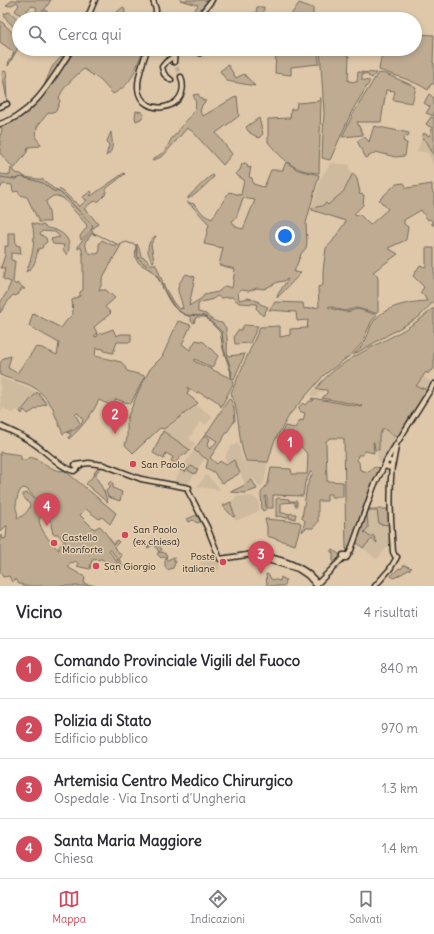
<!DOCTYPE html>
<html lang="it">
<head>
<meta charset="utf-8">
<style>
	body { margin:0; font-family:Delius,sans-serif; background:#f2f2f3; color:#2b2b33 }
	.you { position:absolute; left:285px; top:236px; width:14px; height:14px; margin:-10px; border:3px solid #fff; border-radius:50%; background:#1a73e8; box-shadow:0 0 0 6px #1a73e833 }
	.badge { display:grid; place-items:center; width:26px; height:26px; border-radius:50%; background:#d1495b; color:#fff; font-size:13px; font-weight:700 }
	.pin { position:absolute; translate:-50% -33px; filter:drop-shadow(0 1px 2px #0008) }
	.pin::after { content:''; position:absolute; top:21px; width:14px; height:12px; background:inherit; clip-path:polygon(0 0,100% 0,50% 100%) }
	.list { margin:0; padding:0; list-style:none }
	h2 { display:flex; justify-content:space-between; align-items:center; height:52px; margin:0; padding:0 16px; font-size:17px }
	h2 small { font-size:13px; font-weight:400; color:#7c7c81 }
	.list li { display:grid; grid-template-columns:26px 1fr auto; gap:12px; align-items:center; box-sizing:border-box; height:60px; padding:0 16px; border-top:1px solid #e1e1e2 }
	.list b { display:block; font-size:15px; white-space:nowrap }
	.list p { margin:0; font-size:13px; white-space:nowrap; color:#7c7c81 }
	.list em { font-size:13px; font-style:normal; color:#7c7c81 }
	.icon { flex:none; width:22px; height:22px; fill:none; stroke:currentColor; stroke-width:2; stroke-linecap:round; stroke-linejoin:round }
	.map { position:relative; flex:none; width:434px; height:586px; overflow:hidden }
	.search { position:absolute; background:#fff; box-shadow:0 2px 6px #0003; left:12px; right:12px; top:12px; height:44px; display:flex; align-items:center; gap:10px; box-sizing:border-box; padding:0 14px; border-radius:22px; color:#7c7c81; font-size:15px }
	.sheet { height:292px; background:#fff }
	nav { display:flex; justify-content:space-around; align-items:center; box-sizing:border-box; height:56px; border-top:1px solid #e1e1e2; background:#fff; font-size:11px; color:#7c7c81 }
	nav a { display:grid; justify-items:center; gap:2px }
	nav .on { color:#d1495b }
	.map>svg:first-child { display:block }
	.built { fill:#ceba9e }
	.green { fill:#beab92; stroke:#746b5e; fill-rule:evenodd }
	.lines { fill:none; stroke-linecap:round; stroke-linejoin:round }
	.stream { stroke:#6a6257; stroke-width:1 }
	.major-tunnel { stroke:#bba991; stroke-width:4; stroke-dasharray:4 2; stroke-linecap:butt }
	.major-casing { stroke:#2b2b2b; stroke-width:7 }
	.major { stroke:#e7cfaf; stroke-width:4 }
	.poi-dot { fill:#d1495b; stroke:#e7cfaf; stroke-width:1.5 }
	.labels { text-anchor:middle; stroke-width:3; stroke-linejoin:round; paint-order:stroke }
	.poi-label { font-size:10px; fill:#2b2b2b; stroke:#e7cfaf; text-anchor:start }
</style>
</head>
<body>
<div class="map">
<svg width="434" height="586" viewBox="0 0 434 586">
	<rect width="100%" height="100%" fill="#dfc8aa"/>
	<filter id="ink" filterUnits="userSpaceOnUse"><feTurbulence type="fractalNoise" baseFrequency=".025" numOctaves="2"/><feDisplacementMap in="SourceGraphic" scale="8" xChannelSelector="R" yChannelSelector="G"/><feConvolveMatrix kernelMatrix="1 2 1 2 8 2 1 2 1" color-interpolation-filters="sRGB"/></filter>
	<g filter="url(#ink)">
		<g class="built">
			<path d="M 431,117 L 434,118 L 434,166 L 428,153 L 417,151 L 424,133 L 429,136 L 431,132 L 432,128 L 427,125 L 426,124 Z"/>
			<path d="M 333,163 L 350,165 L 349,169 L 353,173 L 344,191 L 328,205 L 312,208 L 320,179 L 330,164 Z"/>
			<path d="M 423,376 L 433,383 L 428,390 L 416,386 Z"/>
			<path d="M 0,378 L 22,385 L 37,392 L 20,412 L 16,410 L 12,414 L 4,408 L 1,413 Z"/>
			<path d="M 314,389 L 316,389 L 325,390 L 323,392 L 321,391 L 317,395 L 319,397 L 310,396 Z"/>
			<path d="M 197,406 L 213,416 L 206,425 L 200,422 L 189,439 L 195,443 L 190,450 L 163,431 Z"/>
			<path d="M 383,428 L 397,438 L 383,463 L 378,461 L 377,452 L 379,451 L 379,436 Z"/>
			<path d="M 238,443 L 243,461 L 268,462 L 264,483 L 260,488 L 254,479 L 245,484 L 235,461 L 227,465 L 225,461 L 227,452 L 232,446 Z"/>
			<path d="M 194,450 L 205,458 L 187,486 L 175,484 L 174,482 L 180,470 L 183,472 L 187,469 L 183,466 Z"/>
			<path d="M 206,475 L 218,486 L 220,490 L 197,487 Z"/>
			<path d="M 236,496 L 252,496 L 259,501 L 259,510 L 257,512 L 236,521 L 222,504 L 234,500 Z"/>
			<path d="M 369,509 L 370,511 L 377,511 L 390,525 L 391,542 L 378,558 L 376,559 L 363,548 L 372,539 L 376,543 L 377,542 L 373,535 L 370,537 L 364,532 L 368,528 L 367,512 Z"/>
			<path d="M 215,552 L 217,553 L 220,569 L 204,575 L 199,559 L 211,554 L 214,554 Z"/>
		</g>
		<g class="green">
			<path d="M 13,0 L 51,0 L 45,9 L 33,19 L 23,19 L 21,15 L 15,11 L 19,5 L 17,2 L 10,6 L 6,5 ZM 32,6 L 36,7 L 37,10 L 30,15 L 27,14 L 27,10 Z"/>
			<path d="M 180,0 L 210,0 L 194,19 L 189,19 L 198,5 Z"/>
			<path d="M 299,3 L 313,8 L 313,19 L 288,19 Z"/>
			<path d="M 123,7 L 125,10 L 124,19 L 113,19 L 116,13 Z"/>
			<path d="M 257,7 L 264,7 L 263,19 L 255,19 Z"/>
			<path d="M 46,10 L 49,16 L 58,19 L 46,19 L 43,17 L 35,19 Z"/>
			<path d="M 9,12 C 17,16 19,22 19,31 C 13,26 7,22 4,14 Z"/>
			<path d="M 0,20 L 19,39 L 17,50 L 8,66 L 9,60 L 11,60 L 14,52 L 0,42 Z"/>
			<path d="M 415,34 L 434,35 L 433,63 L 434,63 L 434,84 L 431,84 L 428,90 C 413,80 396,76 379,70 L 382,52 L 367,49 L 415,49 Z"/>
			<path d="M 68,49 L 70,49 L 44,86 L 52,67 Z"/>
			<path d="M 74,49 L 144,49 C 134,70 135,82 113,94 L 100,80 L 84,69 C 76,75 60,90 59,99 L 60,101 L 56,111 L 48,113 L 39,124 L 37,127 L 36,138 L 41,144 L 40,146 L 28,147 L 27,152 L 14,169 L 0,153 L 0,138 L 2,129 L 0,126 L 5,124 L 6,126 L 9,124 L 9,122 L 30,109 Z"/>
			<path d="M 267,49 L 318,49 L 319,64 L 291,67 L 291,75 L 275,73 L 276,51 Z"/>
			<path d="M 320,49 L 348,49 L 347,56 L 349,56 L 348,81 L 357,82 L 358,72 L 376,73 L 372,78 L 368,76 L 368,74 L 362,74 L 362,80 L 370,81 L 352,111 L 330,160 L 322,158 L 324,113 Z"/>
			<path d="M 228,65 L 236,78 L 244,74 L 255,86 L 227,81 L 220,71 Z"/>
			<path d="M 4,71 L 7,72 L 6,80 L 7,100 L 2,74 Z"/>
			<path d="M 378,73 L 386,74 L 416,87 L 412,103 L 393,100 L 395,91 L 386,90 L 381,122 L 357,122 L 363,135 L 342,137 L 353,114 Z"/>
			<path d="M 198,94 L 202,100 L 206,101 L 202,105 L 200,112 L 203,116 L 237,96 L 239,116 L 216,133 L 232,154 L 223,165 L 192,131 L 187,128 L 163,156 L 152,161 C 155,156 162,155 166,149 C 169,145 170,139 174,136 C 180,131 179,128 183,124 C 192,115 200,108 193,95 Z"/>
			<path d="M 429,94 L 434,98 L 434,116 L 426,113 L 430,107 L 424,103 Z"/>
			<path d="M 320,98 L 321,98 L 319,173 C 295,172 283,160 268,142 L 268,119 L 290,118 L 291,109 L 296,109 L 297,103 L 320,101 Z"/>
			<path d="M 136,111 L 142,112 L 144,115 L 141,119 L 136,121 L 135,117 Z"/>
			<path d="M 431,117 L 434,118 L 434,156 L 427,142 L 422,138 L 424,133 L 429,136 L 431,132 L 432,128 L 427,125 L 426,124 Z"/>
			<path d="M 259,118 L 263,134 L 259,138 L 250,133 L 250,132 L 248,131 L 246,127 Z"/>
			<path d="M 374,126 L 409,133 L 408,137 L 404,136 L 403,141 L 407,143 L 405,156 L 395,157 L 376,152 L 366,158 L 357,141 L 365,137 L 369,142 Z"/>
			<path d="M 111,132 C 112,141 115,151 106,156 L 109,146 L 107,141 Z"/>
			<path d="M 286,162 L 298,170 L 319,175 L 306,223 L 307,242 L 306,248 L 301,254 L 294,272 L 301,273 L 277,298 L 278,294 L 288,279 L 284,281 L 278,282 L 264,289 L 257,288 L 249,291 L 241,290 L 238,292 L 239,300 L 248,298 L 258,301 L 260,304 L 268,307 L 263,316 L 256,308 L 257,304 L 239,303 L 232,297 L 221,298 L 217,296 L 213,299 L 202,302 L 198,304 L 198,312 L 206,314 C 211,320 215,322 222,323 L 226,328 C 225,333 227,334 227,338 C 228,345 226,349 228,356 L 245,354 L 234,379 L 231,378 L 232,371 L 230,370 L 223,349 L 220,332 L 205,317 L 196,317 L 194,323 L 191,321 L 191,317 C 165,309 168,291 155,274 C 151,269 137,264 136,259 C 135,256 135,247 137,244 L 140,251 L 141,257 L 145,258 L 150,264 L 155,264 L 157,267 L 164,286 L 173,302 L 179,309 L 182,308 L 183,309 C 180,291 172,290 186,274 L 195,277 L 189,306 L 202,298 L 204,295 L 218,292 L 225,286 L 232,288 L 235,269 L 219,265 L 223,248 L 204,244 L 209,224 L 193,207 L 187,202 L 194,204 L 204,215 L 212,219 L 229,192 L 241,195 L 244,180 L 235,174 L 240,170 L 242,164 L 245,163 L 247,164 L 248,168 L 251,167 L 249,177 L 252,178 L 253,184 L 264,187 L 271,170 L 283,170 ZM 243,198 L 255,200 L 244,227 L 243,229 C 237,228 234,226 232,221 L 236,218 Z"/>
			<path d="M 11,168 L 15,173 L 21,174 L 25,177 L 44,180 L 54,189 L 61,190 L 65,193 L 73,201 L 77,203 L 79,207 L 87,200 L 83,198 L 83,197 L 91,191 L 92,193 L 90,195 L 91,196 L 124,173 L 125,174 L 107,188 L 105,195 L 99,201 L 92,202 L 84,209 L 89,213 L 98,224 L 81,240 L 80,236 L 87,227 L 86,224 L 63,198 L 57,196 L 53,196 L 46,201 L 49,212 L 50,222 L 39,222 L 27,197 L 20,195 L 18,191 L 13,192 L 12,185 L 3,184 L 0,189 L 0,174 L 10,175 Z"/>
			<path d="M 353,173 L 357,179 L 360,192 L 359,194 L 364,195 L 363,205 L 354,214 L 356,216 L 359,214 L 370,225 L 388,209 L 379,200 L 396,184 L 404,183 L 407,188 L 432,184 L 432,190 L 434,194 L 434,225 L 432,225 L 432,221 L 430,219 L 428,220 L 421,210 L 404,220 L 404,224 L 408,227 L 406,240 L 388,248 L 398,254 L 373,272 L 377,275 L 378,279 L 378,311 L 376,313 L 356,308 L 344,311 L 329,306 L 329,308 L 346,312 L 358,309 L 377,315 L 371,322 L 362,343 L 352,354 L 324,375 L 290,414 L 274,442 L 268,462 L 246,461 C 237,440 241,415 231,393 L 260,327 L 280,326 L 280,337 L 290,335 L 290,329 L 307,328 L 308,320 L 297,321 L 296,312 L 269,310 L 275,302 L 303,303 L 304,309 L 319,307 L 318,287 L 323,285 L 323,271 L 326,248 L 332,242 L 346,221 L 312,210 L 312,208 L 322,206 L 326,203 L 328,205 L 344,191 Z"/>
			<path d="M 213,175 L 214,176 L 213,178 L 197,193 L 188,199 L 188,197 L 208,178 Z"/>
			<path d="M 32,223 L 39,225 L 43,225 L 47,228 C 62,230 74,239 67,255 L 63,250 L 64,245 L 53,244 L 51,239 L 60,237 L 55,232 L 42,231 L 40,234 L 46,238 L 47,242 L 43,245 L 42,248 L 38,249 C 35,260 36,266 26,272 C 33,256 36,240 32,223 Z"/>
			<path d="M 92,232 L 96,235 L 92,234 L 85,242 L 87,251 L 89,253 L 96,254 L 99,253 L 99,244 L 102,240 L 112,245 L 121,245 L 102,279 L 102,285 L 101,285 L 99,290 L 106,290 L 115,298 L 105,307 L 111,313 L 94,327 L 97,333 L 94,336 L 97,337 L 97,335 L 113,329 L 116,336 L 121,334 L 131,334 L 131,342 L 117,342 L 113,353 L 104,351 L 104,349 L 96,348 L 95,356 L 121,362 L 124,365 L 127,371 L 145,376 L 131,403 L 124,402 L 116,399 L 112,406 L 99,400 C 91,416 82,427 69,439 L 68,437 L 71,435 L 70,433 L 67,433 C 74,430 81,428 83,420 L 78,413 L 75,414 L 80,423 L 78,426 L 63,434 L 54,412 L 53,408 C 48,401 42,392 33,387 C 23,381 11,380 0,375 L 0,363 L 4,358 L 11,356 L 8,368 L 17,373 L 36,347 L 42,348 L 57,355 L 59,343 L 29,326 L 33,313 L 61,328 L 67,320 L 73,314 L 72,300 L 80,296 L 80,292 L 83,290 L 83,256 L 81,247 L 78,249 L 78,247 L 80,243 Z"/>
			<path d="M 8,233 L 15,233 L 16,245 L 20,246 L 21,254 L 11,253 L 11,260 L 15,261 L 13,282 L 16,285 L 17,283 L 25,289 L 21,289 L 20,292 L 16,296 L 13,295 L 11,297 L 0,313 L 0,303 L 7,292 L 11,282 L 3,279 L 5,268 L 1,268 L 1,267 L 5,255 L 5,246 L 8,246 Z"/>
			<path d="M 155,236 L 156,236 L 151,244 L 154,261 L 153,262 C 146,253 146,243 155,236 Z"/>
			<path d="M 426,248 L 434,248 L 434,301 L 419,317 L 353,355 C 357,351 362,347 365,341 C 369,335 369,327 374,321 C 385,306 409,302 427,301 L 423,294 L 422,295 L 420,293 L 424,287 L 413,276 L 420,265 L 425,267 L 426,266 Z"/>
			<path d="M 432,309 L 434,309 L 434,369 L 430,371 L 428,374 L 426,372 L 416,386 L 428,390 L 397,438 L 383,428 L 379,436 L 379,450 L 375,450 L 374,442 L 373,442 L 374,453 L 365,451 L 363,455 L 358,455 L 357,460 L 359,462 L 360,470 L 369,472 C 373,466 375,467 381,468 L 370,491 L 349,550 L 348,551 L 346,549 L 344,440 L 343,438 L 330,438 L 326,441 L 327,481 L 343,482 L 343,497 L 331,497 L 331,494 L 327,494 L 327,501 L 318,501 L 318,522 L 313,528 L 306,528 L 302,532 L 305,521 L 302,518 L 307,486 L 313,472 L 311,471 L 305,483 L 303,496 L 273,495 L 273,508 L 267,508 L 267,497 L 265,496 L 266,509 L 263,511 L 262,510 L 261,493 L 268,483 L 271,468 L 291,469 L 292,474 L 307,474 L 308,455 L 298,443 L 278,441 L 285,426 L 295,428 L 300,420 L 303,421 L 305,413 L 299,411 L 300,410 L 298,408 L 303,403 L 305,405 L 310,401 L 313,401 L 314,400 L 311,399 L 312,398 L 362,407 L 363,406 L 360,405 L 322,398 L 327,393 L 327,390 L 316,389 C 341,353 401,340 432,309 Z"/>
			<path d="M 178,321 L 191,325 L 182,344 L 190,350 L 196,340 L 204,342 L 218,356 L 212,368 L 195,359 L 194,361 L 232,379 L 233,384 L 221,407 L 219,403 L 209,396 L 207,397 L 198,392 L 196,393 L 187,387 L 187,388 L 189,390 L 187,394 L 198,403 L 195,406 L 164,429 L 160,428 L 133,453 L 125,445 L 127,438 L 127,419 L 138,392 L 150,369 L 162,357 Z"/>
			<path d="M 244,325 L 258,326 L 250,343 L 235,344 L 234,336 L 238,330 L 241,330 Z"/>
			<path d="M 37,392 L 47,404 L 45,405 L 44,404 L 28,414 L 24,410 L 22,414 L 20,412 Z"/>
			<path d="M 229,399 L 231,400 L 234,408 L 235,420 L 210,458 L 217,464 L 220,461 L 226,465 L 234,460 L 240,473 L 223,483 L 219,480 L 214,472 L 206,468 L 208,460 L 194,450 L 205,435 L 210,439 L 207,446 L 210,449 L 217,441 L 206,434 Z"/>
			<path d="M 163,431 L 190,450 L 186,455 L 183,454 L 177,461 L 180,464 L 179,465 L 171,461 L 173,457 L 166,453 L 164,459 L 153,453 Z"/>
			<path d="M 0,452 L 21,455 L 21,460 L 27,460 L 29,457 C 42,459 50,471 63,471 L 64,470 L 116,513 L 110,524 L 102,517 L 99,519 L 86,509 L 80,515 L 94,529 L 100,526 L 113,543 L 113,545 L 117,540 L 119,542 L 114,547 L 122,556 L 119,559 L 123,566 L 120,567 L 117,558 L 110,549 L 109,551 L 116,560 L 117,564 L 116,571 L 113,566 L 107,564 L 102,559 L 92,560 L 90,569 L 80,567 L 77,566 L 79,564 L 75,561 L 73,563 L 71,562 L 68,566 L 69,568 L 85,577 L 84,583 L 86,584 L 98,586 L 23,586 L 22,584 L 19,584 L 16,579 L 12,582 L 9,576 L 3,577 L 0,572 L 0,536 L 2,535 L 3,539 L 6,538 L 7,526 L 6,526 L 0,532 ZM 23,488 L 27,489 L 36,499 L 27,493 L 23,494 L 23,496 L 30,505 C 29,511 24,515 19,518 L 17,518 C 19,512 15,510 16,505 C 17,499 18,491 23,488 ZM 43,515 L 52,523 L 51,525 L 53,534 L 58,534 L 63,540 L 66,540 L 65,542 L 63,542 L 59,547 L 59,550 C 53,546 39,529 39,519 Z"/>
			<path d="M 98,466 L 101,468 L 96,473 L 96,477 L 104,491 L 108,503 L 86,484 L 95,474 L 94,473 L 99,467 Z"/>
			<path d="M 191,466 L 198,469 L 195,474 L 187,470 L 185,472 L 180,470 L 186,468 L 188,469 Z"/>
			<path d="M 252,480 L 257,489 L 246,493 L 230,492 L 243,486 Z"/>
			<path d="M 111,481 L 113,484 L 113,488 L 122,492 L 120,501 L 108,497 L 106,491 L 111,486 L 108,484 Z"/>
			<path d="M 278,498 L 289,499 L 289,501 L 297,501 L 297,506 L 295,506 L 295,502 L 281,503 L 281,513 L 296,514 L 295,519 L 291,518 L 290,519 L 289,515 L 287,518 L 278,516 L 276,517 L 276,499 Z"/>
			<path d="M 231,502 L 231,505 L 235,516 L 233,517 L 223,506 Z"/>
			<path d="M 369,509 L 389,509 L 390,525 L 379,524 L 377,511 L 370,511 Z"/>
			<path d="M 367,512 L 368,528 L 364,532 L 370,537 L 373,535 L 377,542 L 377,543 L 372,539 L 363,548 L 356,542 Z"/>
			<path d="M 199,514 L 202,521 L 197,523 L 193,520 L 189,522 L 187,519 Z"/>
			<path d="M 265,519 L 300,522 L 301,524 L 295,545 L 267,536 L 267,527 Z"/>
			<path d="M 152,539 L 154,539 L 156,543 L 157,542 L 162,550 L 159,552 L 160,553 L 163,552 L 167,555 L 166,559 L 164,557 L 161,558 L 157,554 L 159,552 L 154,544 L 148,548 L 146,546 L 151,545 L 153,541 Z"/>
			<path d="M 332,549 L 340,555 L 341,558 L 333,566 L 331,565 L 333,564 L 333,552 L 331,552 L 331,550 Z"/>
			<path d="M 174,557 L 174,562 L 176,561 L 173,568 L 167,570 L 165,566 L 165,561 Z"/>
			<path d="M 404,565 L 412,568 L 394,578 L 391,576 L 399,568 L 401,569 Z"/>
			<path d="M 266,574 L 269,575 L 271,579 L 280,581 L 281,577 L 286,580 L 285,586 L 267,586 Z"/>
		</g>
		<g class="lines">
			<path class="stream" d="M 0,177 L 15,179 L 22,177 L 43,183 L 53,191 L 59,192 L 67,198 L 93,226 L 91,230 L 94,233 L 119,245 L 126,242 L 136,245 L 138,258 L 157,275 L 164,290 L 175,308 L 185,315 L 205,316 L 222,332 L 224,350 L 230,366 L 231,377"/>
			<path class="major-tunnel" d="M 174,62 L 181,77"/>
			<defs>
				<g id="major">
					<path d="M 153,0 L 156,10 L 155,19"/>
					<path d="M 87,19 L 95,0"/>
					<path d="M 197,19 L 212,0"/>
					<path d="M 147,49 C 144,61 137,75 138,88 C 140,119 193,111 181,77"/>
					<path d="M 198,49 L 200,53"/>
					<path d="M 174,62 L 175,49"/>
					<path d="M 171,80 L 164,74 L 162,67 L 166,62 L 174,56"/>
					<path d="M 0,107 L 7,104"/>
					<path d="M 0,124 C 35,114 53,77 72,49"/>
					<path d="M 0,426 C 11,431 23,436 33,443 C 46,451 59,467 74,471 L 80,466"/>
					<circle cx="389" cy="464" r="3.5"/>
					<path d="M 386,461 L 392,451 L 434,384"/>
					<path d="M 393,463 L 396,447"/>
					<path d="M 75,465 L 89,463 L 104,465 L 141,479 L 189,488"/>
					<path d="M 188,491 L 207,527 L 220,559 L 253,554 L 264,555"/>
					<path d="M 248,555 L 263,558"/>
					<path d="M 265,556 C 282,560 302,565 314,579"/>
					<path d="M 347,557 L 351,550 L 374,486 L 385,464"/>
					<path d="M 264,559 L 298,569 L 307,575 L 317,586"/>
					<path d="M 315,584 L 316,582 L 318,583 L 343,558 L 343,555 L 346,555 L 346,558 L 343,558"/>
					<path d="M 375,586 L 390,569 L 397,557 L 395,556 L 393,552 C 391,523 389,494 392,465"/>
				</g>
			</defs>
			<use href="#major" class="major-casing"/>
			<use href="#major" class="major"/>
		</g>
	</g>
	<g class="poi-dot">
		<circle cx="133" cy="464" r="4"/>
		<circle cx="125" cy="535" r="4"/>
		<circle cx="54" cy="543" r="4"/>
		<circle cx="223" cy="562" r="4"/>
		<circle cx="96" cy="566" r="4"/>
	</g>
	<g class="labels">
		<g class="poi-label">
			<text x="141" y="468">San Paolo</text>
			<text x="133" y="533">San Paolo<tspan x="133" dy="12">(ex chiesa)</tspan></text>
			<text x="62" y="541">Castello<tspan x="62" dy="12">Monforte</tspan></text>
			<text x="215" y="560" text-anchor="end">Poste<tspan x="215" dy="12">italiane</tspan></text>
			<text x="104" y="570">San Giorgio</text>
		</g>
	</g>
</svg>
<div class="you"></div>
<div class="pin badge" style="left:290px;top:462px">1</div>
<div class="pin badge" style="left:115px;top:434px">2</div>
<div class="pin badge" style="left:261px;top:574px">3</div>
<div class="pin badge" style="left:47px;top:526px">4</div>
<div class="search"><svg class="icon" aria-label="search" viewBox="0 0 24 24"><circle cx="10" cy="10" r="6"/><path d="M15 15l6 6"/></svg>Cerca qui</div>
</div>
<section class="sheet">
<h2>Vicino<small>4 risultati</small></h2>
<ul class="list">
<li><span class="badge">1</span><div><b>Comando Provinciale Vigili del Fuoco</b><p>Edificio pubblico</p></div><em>840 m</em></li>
<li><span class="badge">2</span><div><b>Polizia di Stato</b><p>Edificio pubblico</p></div><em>970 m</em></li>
<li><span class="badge">3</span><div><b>Artemisia Centro Medico Chirurgico</b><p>Ospedale · Via Insorti d'Ungheria</p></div><em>1.3 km</em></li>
<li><span class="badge">4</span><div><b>Santa Maria Maggiore</b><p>Chiesa</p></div><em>1.4 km</em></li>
</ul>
</section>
<nav>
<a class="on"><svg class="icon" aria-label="map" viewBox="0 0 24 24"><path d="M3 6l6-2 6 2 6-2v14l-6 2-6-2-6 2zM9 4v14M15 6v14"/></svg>Mappa</a>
<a><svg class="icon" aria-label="directions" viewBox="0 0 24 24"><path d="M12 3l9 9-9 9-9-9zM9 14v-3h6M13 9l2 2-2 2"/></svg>Indicazioni</a>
<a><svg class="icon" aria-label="saved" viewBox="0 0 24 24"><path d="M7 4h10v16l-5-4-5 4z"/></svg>Salvati</a>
</nav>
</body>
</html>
